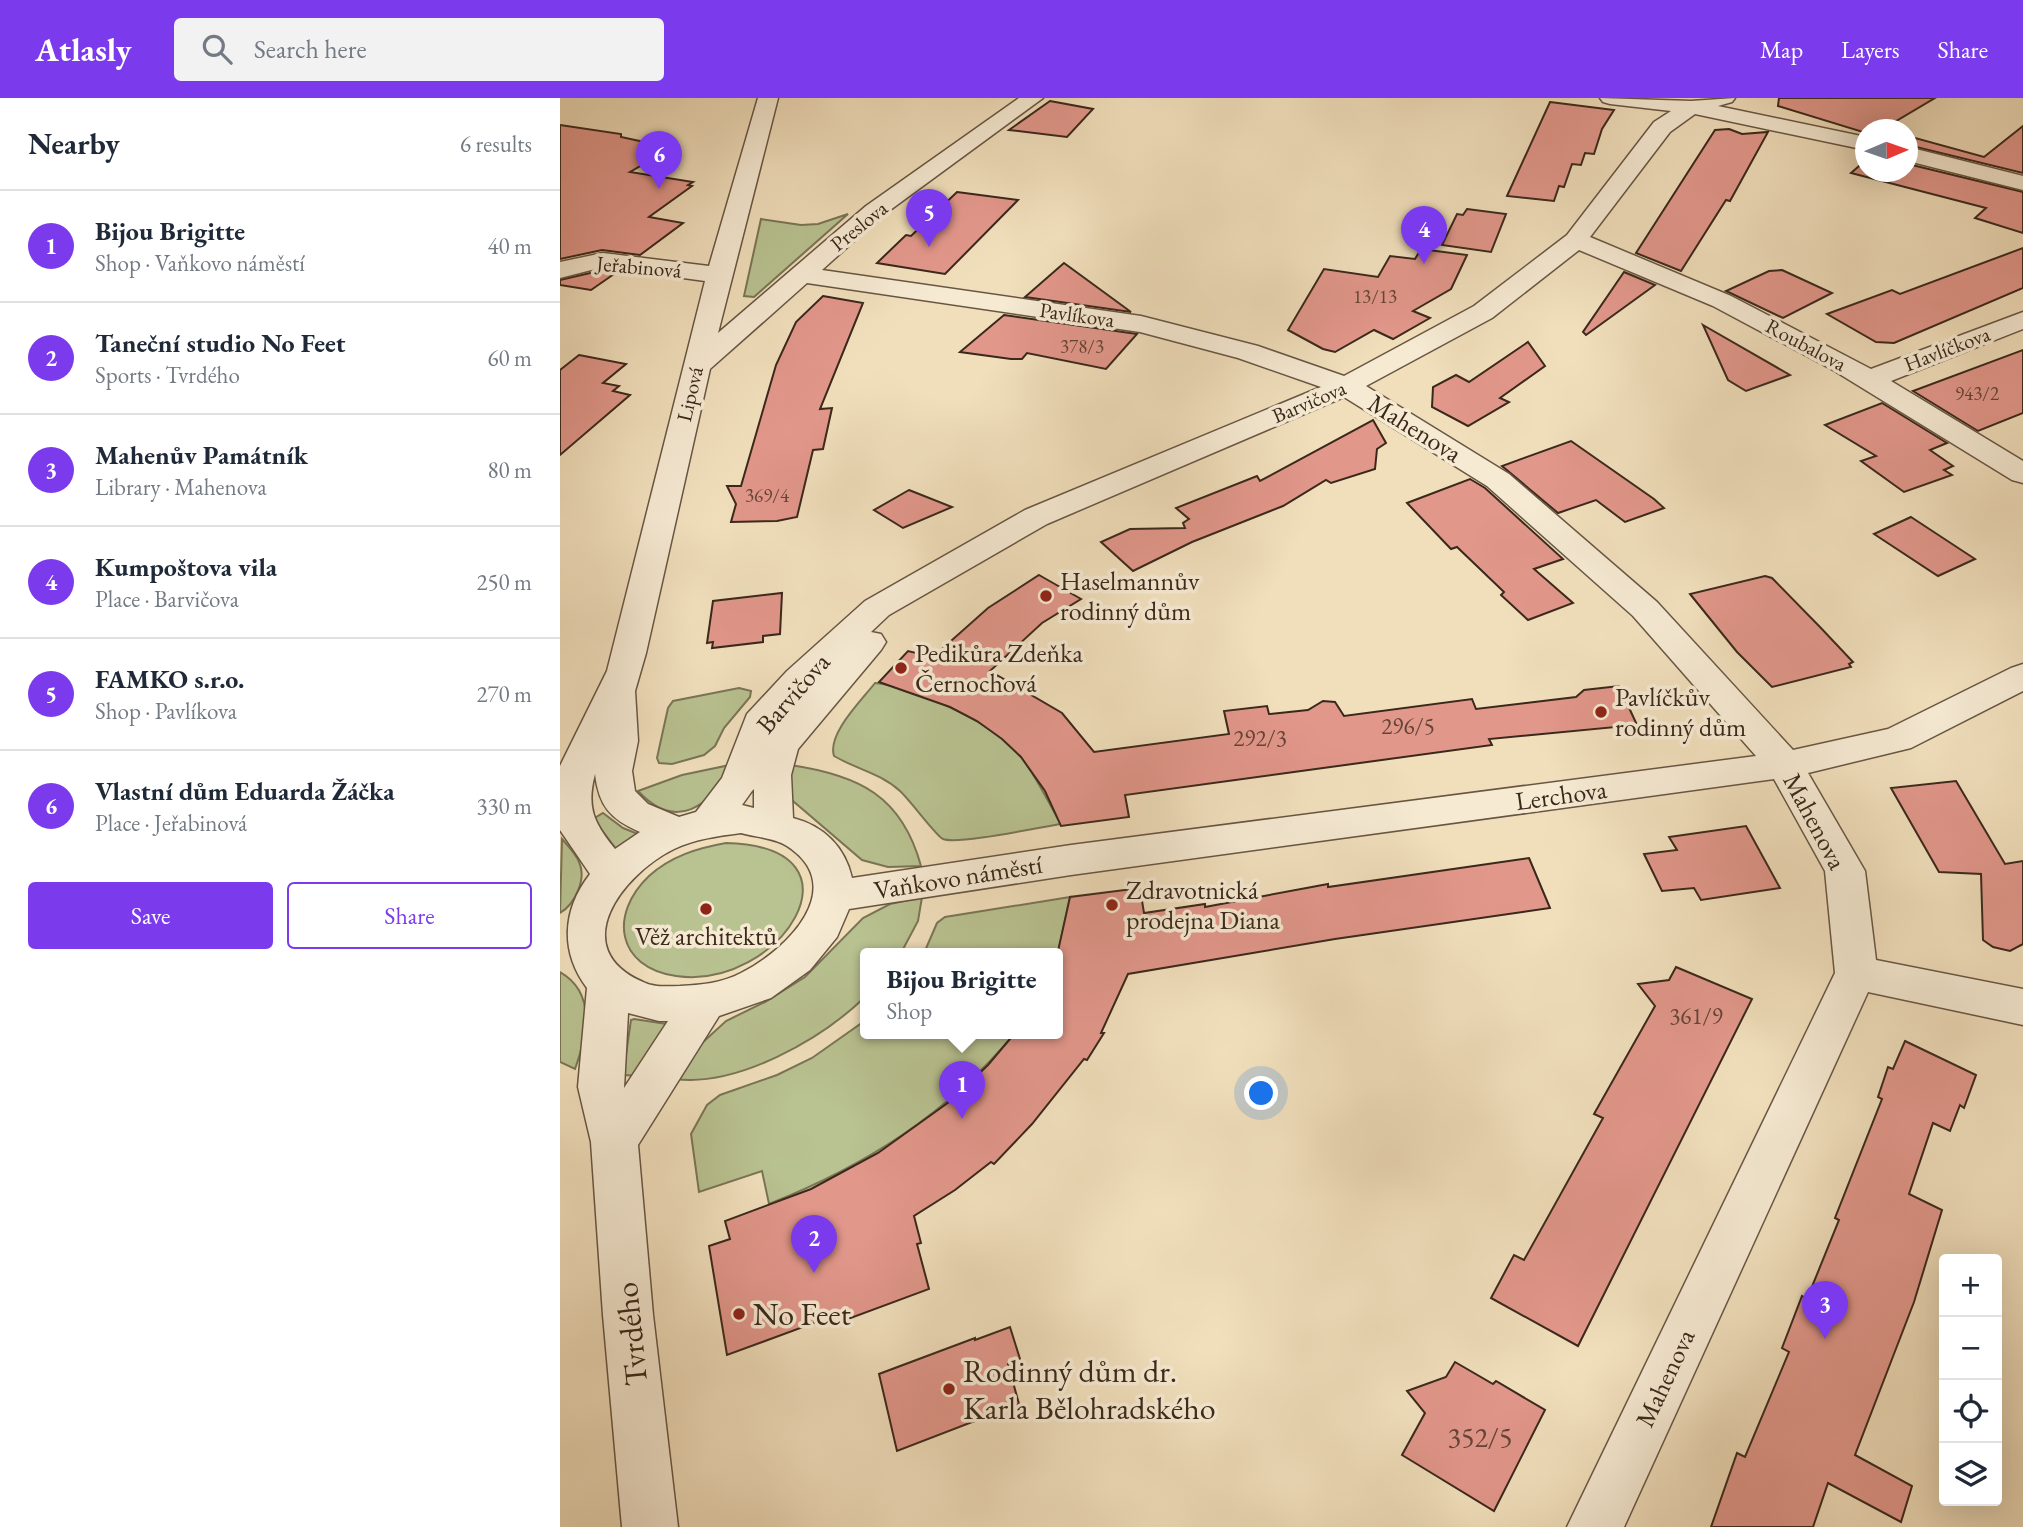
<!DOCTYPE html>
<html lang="en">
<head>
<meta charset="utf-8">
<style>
	body { margin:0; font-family:"EB Garamond",serif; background:#f2f2f3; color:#1f2937 }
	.controls { position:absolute; right:21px; bottom:21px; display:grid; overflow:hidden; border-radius:7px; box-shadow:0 7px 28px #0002 }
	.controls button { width:63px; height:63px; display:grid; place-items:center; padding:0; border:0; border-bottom:2px solid #e0e1e3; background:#fff; color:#1f2937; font:35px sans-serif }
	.compass { position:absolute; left:1295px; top:21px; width:63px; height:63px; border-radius:50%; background:#fff; box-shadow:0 7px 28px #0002; rotate:88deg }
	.you { position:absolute; left:702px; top:996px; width:24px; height:24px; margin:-18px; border:5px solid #fff; border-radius:50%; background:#1a73e8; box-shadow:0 0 0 10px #1a73e833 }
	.badge { display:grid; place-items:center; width:46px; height:46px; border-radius:50%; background:#7c3aed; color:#fff; font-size:23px; font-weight:700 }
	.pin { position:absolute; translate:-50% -58px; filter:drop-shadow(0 2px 4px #0008) }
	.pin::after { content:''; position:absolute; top:37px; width:24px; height:21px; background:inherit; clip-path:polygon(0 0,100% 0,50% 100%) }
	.popup { position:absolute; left:300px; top:850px; width:203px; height:91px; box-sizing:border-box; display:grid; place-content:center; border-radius:7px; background:#fff; filter:drop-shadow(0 2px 5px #0005); font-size:23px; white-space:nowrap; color:#747a83 }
	.popup b { font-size:26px; color:#1f2937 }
	.popup::after { content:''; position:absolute; left:50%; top:100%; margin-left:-14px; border:14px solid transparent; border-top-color:#fff }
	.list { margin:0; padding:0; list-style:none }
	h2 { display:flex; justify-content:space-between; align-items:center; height:91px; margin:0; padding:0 28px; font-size:30px }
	h2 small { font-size:23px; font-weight:400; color:#747a83 }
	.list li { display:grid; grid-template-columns:46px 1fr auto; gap:21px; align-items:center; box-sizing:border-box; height:112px; padding:0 28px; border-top:2px solid #e0e1e3 }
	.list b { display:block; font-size:26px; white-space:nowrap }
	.list p { margin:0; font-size:23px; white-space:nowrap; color:#747a83 }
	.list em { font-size:23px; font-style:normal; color:#747a83 }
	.actions { display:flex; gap:14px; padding:21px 28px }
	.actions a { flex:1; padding:16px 0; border:2px solid #7c3aed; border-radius:7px; text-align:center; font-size:24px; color:#7c3aed }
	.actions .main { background:#7c3aed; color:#fff }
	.icon { flex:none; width:38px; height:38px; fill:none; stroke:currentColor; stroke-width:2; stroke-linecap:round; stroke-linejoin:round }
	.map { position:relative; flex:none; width:1463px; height:1429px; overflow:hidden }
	header { display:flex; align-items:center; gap:42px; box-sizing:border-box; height:98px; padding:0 35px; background:#7c3aed; color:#fff }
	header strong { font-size:33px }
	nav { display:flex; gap:38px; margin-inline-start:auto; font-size:24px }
	.search { width:490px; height:63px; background:#f2f2f3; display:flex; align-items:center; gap:18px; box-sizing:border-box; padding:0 24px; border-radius:7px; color:#747a83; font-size:26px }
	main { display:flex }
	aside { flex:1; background:#fff }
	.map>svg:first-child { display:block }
	.green { fill:#b9c291; stroke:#7a7556; stroke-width:2 }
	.building { fill:#e2978b; stroke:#3a281b; stroke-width:2 }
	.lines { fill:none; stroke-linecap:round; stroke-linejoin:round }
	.minor-casing { stroke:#685643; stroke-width:3 }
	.minor { fill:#f6ead3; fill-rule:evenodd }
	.poi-dot { fill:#8f2418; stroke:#f6ead3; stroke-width:2.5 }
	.labels { text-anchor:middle; stroke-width:7; stroke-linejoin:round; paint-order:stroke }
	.far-number-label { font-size:19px; fill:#644437 }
	.far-street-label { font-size:21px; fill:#3a281b; stroke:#f6ead3 }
	.number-label { font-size:23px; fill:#644437 }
	.street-label { font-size:26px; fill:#3a281b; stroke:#f6ead3 }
	.poi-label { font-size:26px; fill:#3a281b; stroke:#f6ead3; text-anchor:start }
	.near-number-label { font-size:28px; fill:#644437 }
	.near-poi-label { font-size:32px; fill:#3a281b; stroke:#f6ead3; text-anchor:start }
	.near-street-label { font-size:32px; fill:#3a281b; stroke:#f6ead3 }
</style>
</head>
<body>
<header>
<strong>Atlasly</strong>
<div class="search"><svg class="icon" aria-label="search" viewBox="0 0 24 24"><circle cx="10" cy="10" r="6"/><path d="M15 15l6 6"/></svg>Search here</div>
<nav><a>Map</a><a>Layers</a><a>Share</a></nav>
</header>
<main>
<aside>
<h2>Nearby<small>6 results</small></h2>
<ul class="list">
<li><span class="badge">1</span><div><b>Bijou Brigitte</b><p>Shop · Vaňkovo náměstí</p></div><em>40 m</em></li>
<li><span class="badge">2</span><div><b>Taneční studio No Feet</b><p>Sports · Tvrdého</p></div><em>60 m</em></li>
<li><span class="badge">3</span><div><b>Mahenův Památník</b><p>Library · Mahenova</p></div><em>80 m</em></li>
<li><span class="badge">4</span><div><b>Kumpoštova vila</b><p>Place · Barvičova</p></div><em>250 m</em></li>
<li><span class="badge">5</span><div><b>FAMKO s.r.o.</b><p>Shop · Pavlíkova</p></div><em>270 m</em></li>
<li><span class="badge">6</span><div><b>Vlastní dům Eduarda Žáčka</b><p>Place · Jeřabinová</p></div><em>330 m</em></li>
</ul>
<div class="actions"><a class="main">Save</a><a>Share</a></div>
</aside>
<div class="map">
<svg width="1463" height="1429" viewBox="0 0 1463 1429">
	<rect width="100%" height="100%" fill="#f1dfbc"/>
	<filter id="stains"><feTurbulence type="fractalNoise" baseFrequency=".00286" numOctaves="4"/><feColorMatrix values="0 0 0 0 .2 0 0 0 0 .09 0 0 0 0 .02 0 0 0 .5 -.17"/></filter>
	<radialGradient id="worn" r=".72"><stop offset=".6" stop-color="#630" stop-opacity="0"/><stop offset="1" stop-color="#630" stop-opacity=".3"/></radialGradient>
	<g class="green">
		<path d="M 288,116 L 194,199 L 184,198 L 201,121 L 241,127 L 258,126 Z"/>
		<path d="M 315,585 C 356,589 438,627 462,660 C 477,680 488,704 501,726 C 480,729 398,747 383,741 C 377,739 350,702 340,693 C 320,675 296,671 274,658 C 267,636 301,603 315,585 Z"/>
		<path d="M 179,590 L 191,593 L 190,599 L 164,630 L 155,648 L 144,657 L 112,666 L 99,665 L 97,660 L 108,610 L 113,603 Z"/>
		<path d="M 170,667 C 151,709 116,734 78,693 L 122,677 Z"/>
		<path d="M 230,667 C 299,677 342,698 361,768 L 328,769 L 302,762 L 233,703 L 227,695 Z"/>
		<path d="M 43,715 L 63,730 L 78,736 L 57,752 L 33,721 Z"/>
		<path d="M 2,741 C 8,748 16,756 19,764 C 27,781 15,806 0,815 Z"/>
		<path d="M 166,745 C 315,749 219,893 116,878 C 56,869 49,816 89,778 C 111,758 138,750 166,745 Z"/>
		<path d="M 362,799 L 358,823 L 341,855 L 306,855 L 306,898 C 262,941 178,989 115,981 L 141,946 L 166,923 L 205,904 L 245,879 L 303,820 L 330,806 Z"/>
		<path d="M 510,799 L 498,855 L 364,855 L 377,825 L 385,819 Z"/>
		<path d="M 0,874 C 37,895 27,938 15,971 L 0,964 Z"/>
		<path d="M 74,921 L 113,927 L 82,978 L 63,977 L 71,922 Z"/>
		<path d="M 306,922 L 306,935 L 455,935 C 388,1016 305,1068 209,1106 L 202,1073 L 139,1094 L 131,1036 L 147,1007 L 160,997 L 217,977 L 252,960 Z"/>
	</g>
	<g class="building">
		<path d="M 1219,0 L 1375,0 L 1321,32 L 1306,32 L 1306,35 L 1218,8 Z"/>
		<path d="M 490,3 L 533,11 L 507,39 L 449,32 Z"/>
		<path d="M 990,4 L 1054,12 L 1042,31 L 1034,56 L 1025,55 L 1021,67 L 1012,66 L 1004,89 L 999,88 L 994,103 L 947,98 Z"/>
		<path d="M 0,27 L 61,36 L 61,39 L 112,50 L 70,74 L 133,84 L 128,87 L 132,88 L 89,119 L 123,125 L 80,157 L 42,152 L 0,161 Z"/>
		<path d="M 1463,28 L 1463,75 L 1348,47 L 1348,38 L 1424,59 Z"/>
		<path d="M 1169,31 L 1182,36 L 1208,34 L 1170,103 L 1166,102 L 1121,173 L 1076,155 L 1155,32 Z"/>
		<path d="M 1306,62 L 1306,74 L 1348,74 L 1348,66 L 1463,94 L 1463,135 L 1415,120 L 1426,110 L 1291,75 Z"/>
		<path d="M 397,94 L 458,102 L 385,176 L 317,165 L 346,137 L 351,138 Z"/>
		<path d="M 907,111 L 946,116 L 931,154 L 882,147 L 897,116 L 903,117 Z"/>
		<path d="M 1463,150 L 1463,190 L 1334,245 L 1316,244 L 1267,216 L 1332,192 L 1340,196 Z"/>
		<path d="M 861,151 L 907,157 L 891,191 L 853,213 L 870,220 L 833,241 L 814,232 L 775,254 L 763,251 L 728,232 L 764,171 L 818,179 L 830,158 L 855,161 Z"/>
		<path d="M 504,165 L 571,214 L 465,199 Z"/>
		<path d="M 43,172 L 57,174 L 31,192 L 0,187 L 0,182 Z"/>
		<path d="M 1222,172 L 1272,195 L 1223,220 L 1166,193 L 1209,173 Z"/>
		<path d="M 1064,174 L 1095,187 L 1026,237 L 1023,234 Z"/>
		<path d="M 263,198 L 303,205 L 260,311 L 272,310 L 263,351 L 253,352 L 237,419 L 217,423 L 171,424 L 176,406 L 167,388 L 181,388 L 216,267 L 236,224 Z"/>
		<path d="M 444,217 L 577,236 L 546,271 L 467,255 L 462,261 L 451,261 L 400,254 Z"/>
		<path d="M 1143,227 L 1230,277 L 1186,293 L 1168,282 Z"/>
		<path d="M 968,244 L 985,268 L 940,300 L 949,304 L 908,328 L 872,309 L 873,289 L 896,277 L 909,284 Z"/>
		<path d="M 1463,252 L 1463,315 L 1418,333 L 1353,293 Z"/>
		<path d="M 19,257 L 66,266 L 43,285 L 59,288 L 53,293 L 70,297 L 0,357 L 0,272 Z"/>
		<path d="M 1322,305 L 1387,345 L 1370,352 L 1393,368 L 1384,372 L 1392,377 L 1344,394 L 1301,363 L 1316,358 L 1265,327 Z"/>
		<path d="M 813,322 L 826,345 L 817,351 L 815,371 L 771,385 L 766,382 L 723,408 L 632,444 L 573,473 L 541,444 L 570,431 L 625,430 L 623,425 L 629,421 L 616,410 L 697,378 L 700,383 Z"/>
		<path d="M 1011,343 L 1094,401 L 1104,410 L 1065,424 L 1036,402 L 998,415 L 942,368 Z"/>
		<path d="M 910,381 L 925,390 L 1003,461 L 974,471 L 1013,505 L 968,522 L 941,497 L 944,494 L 897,449 L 891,451 L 847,405 Z"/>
		<path d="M 349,392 L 392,409 L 343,430 L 314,412 Z"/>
		<path d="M 1351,419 L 1415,461 L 1378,478 L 1314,436 Z"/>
		<path d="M 479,477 L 521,501 L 482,525 L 430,573 L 502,615 L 534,654 L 669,636 L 664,613 L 707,608 L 709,616 L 748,612 L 763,603 L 775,604 L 784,618 L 912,601 L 916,611 L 1016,599 L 1024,592 L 1059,588 L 1077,627 L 929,641 L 932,647 L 565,697 L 569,719 L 501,728 L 485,693 L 461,659 L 442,641 L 417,623 L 390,609 L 319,584 L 348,553 L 373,559 L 428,510 Z"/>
		<path d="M 1205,478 L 1212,480 L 1260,529 L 1293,564 L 1289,566 L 1291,569 L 1212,589 L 1177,554 L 1130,496 Z"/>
		<path d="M 222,495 L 220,536 L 203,538 L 203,544 L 152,550 L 153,544 L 147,545 L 153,503 Z"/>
		<path d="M 1396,683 L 1445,766 L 1463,763 L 1463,846 L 1450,853 L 1433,849 L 1423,842 L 1421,776 L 1379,774 L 1331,690 Z"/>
		<path d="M 1186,728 L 1220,790 L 1141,802 L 1134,790 L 1102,793 L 1084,756 L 1117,752 L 1109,739 Z"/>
		<path d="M 969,760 L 990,810 L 775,841 L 568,876 L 541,935 L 544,935 L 527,962 L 524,961 L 472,1026 L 434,1066 L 431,1064 L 395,1092 L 354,1118 L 361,1145 L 357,1146 L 369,1191 L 280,1224 L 278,1216 L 167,1257 L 149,1148 L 170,1141 L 165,1123 L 251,1091 L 318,1055 L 389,1004 L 428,967 L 455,935 L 498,935 L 498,853 L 510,799 L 580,790 L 584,815 L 645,806 L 645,809 L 768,786 L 768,789 Z"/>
		<path d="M 1116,869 L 1192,901 L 1018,1248 L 931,1200 L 954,1157 L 964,1162 L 1043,1020 L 1034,1016 L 1095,908 L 1078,886 L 1109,882 Z"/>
		<path d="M 1345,943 L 1416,977 L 1404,1010 L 1400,1007 L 1390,1033 L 1373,1025 L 1349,1096 L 1382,1112 L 1354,1204 L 1295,1357 L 1352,1388 L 1341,1424 L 1268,1385 L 1253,1429 L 1151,1429 L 1177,1355 L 1185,1359 L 1229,1254 L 1222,1250 L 1242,1198 L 1247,1201 L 1279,1122 L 1275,1120 L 1322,1001 L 1318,999 L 1328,969 L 1333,971 Z"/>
		<path d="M 450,1229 L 460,1261 L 448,1266 L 459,1306 L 337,1353 L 319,1276 L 415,1240 L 415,1242 Z"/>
		<path d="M 895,1264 L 933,1286 L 936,1283 L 985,1312 L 934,1413 L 842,1357 L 865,1315 L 847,1293 L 886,1279 Z"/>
	</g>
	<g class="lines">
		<defs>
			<g id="minor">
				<path d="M 198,0 L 218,0 L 158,235 L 306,108 L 459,0 L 483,0 L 322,118 L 262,172 L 581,218 L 698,248 L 784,278 L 914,208 L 1007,137 L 1094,24 L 1111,13 L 1050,6 L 1043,4 L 1040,0 L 1131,3 L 1175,0 L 1172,4 L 1158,8 L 1306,39 L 1306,52 L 1135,16 L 1110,34 L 1030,139 L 1171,198 L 1311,271 L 1463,214 L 1463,231 L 1331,283 L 1463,363 L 1463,385 L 1452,382 L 1273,272 L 1153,208 L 1019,152 L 932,220 L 806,288 L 949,376 L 1097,504 L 1233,652 L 1328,631 L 1451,570 L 1463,566 L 1463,593 L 1351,650 L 1248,675 L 1305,773 L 1316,862 L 1463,891 L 1463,927 L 1308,894 L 1064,1429 L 1007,1429 L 1275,875 L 1265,773 L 1214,681 L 511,777 L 289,811 L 277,839 L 250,872 L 211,900 L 159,918 L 78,1047 L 93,1217 L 118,1429 L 62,1429 L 43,1217 L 31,1044 L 18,989 L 27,890 C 0,854 2,812 30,776 L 0,732 L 0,668 L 47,573 L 145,183 L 43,169 L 0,180 L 0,164 L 43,155 L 149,168 ZM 247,185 L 580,234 L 678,260 L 761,289 L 465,412 L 305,503 L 227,573 L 187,616 L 162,680 L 136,714 L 119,719 L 88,706 L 75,693 L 72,673 L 78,643 L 75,593 L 86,555 L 150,271 ZM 784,299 L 927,388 L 1073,518 L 1196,658 L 511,747 L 292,780 C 285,749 264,728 233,720 L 231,677 L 238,651 L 321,552 L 326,544 L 321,536 L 311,534 L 329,517 L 487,426 ZM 35,676 C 39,708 50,721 80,734 L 55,751 C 34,725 26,710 35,676 ZM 194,691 L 194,710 L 182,707 L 192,693 ZM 181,735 C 195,739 215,740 227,748 C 290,789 227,852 181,875 C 162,885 141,887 120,888 C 107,888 95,890 83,884 C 5,850 63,776 114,751 C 135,741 158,738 181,735 ZM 68,915 L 99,923 L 108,923 L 64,990 Z"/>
				<path d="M 1348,49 L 1463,78 L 1463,92 L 1348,63 Z"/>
			</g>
		</defs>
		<use href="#minor" class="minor-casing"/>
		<use href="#minor" class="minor"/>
	</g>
	<g class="poi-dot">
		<circle cx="486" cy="498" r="7"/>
		<circle cx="341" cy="570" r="7"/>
		<circle cx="1041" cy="614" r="7"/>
		<circle cx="552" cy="807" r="7"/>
		<circle cx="146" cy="811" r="7"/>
		<circle cx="179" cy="1216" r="7"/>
		<circle cx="389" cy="1291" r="7"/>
	</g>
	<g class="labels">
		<g class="far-number-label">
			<text x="815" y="205">13/13</text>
			<text x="522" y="255">378/3</text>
			<text x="1417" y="302">943/2</text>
			<text x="207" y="404">369/4</text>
		</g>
		<g class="far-street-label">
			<text transform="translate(299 128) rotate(-39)" y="7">Preslova</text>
			<text transform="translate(79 169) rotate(5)" y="7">Jeřabinová</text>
			<text transform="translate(517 217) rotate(8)" y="7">Pavlíkova</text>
			<text transform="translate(1246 247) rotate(28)" y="7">Roubalova</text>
			<text transform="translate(1387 251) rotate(-21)" y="7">Havlíčkova</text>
			<text transform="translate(130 296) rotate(-77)" y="7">Lipová</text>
			<text transform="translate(749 304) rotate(-23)" y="7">Barvičova</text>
		</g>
		<g class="number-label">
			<text x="848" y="636">296/5</text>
			<text x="700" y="648">292/3</text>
			<text x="1136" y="926">361/9</text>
		</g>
		<g class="street-label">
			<text transform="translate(855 330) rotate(32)" y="9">Mahenova</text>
			<text transform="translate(233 595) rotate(-49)" y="9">Barvičova</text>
			<text transform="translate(1001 697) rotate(-8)" y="9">Lerchova</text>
			<text transform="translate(1255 723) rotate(62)" y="9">Mahenova</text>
			<text transform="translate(398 779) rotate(-9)" y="9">Vaňkovo náměstí</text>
			<text transform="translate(1105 1280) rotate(-65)" y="9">Mahenova</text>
		</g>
		<g class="poi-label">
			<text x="500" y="492">Haselmannův<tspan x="500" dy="30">rodinný dům</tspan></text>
			<text x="355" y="564">Pedikůra Zdeňka<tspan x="355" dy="30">Černochová</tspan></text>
			<text x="1055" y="608">Pavlíčkův<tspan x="1055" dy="30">rodinný dům</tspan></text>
			<text x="566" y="801">Zdravotnická<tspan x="566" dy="30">prodejna Diana</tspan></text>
			<text x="146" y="847" text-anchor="middle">Věž architektů</text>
		</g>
		<g class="near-number-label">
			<text x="920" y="1349">352/5</text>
		</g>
		<g class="near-poi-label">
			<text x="193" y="1227">No Feet</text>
			<text x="403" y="1284">Rodinný dům dr.<tspan x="403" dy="37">Karla Bělohradského</tspan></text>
		</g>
		<g class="near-street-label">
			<text transform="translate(71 1236) rotate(-96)" y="11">Tvrdého</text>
		</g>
	</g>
	<rect width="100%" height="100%" filter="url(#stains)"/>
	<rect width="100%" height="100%" fill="url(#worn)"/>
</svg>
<div class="controls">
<button>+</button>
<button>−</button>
<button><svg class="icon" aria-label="locate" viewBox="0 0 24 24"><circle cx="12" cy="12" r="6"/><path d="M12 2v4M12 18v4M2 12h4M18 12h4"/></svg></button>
<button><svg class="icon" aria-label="layers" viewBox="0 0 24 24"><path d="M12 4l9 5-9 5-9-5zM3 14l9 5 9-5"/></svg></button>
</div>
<svg class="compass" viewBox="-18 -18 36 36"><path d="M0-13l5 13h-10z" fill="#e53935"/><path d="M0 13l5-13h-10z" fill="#747a83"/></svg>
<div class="you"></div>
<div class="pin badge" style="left:402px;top:1021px">1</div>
<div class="popup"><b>Bijou Brigitte</b>Shop</div>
<div class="pin badge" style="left:254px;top:1175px">2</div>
<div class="pin badge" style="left:1265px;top:1241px">3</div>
<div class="pin badge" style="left:864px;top:166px">4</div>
<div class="pin badge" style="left:369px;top:149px">5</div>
<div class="pin badge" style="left:99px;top:91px">6</div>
</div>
</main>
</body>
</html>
